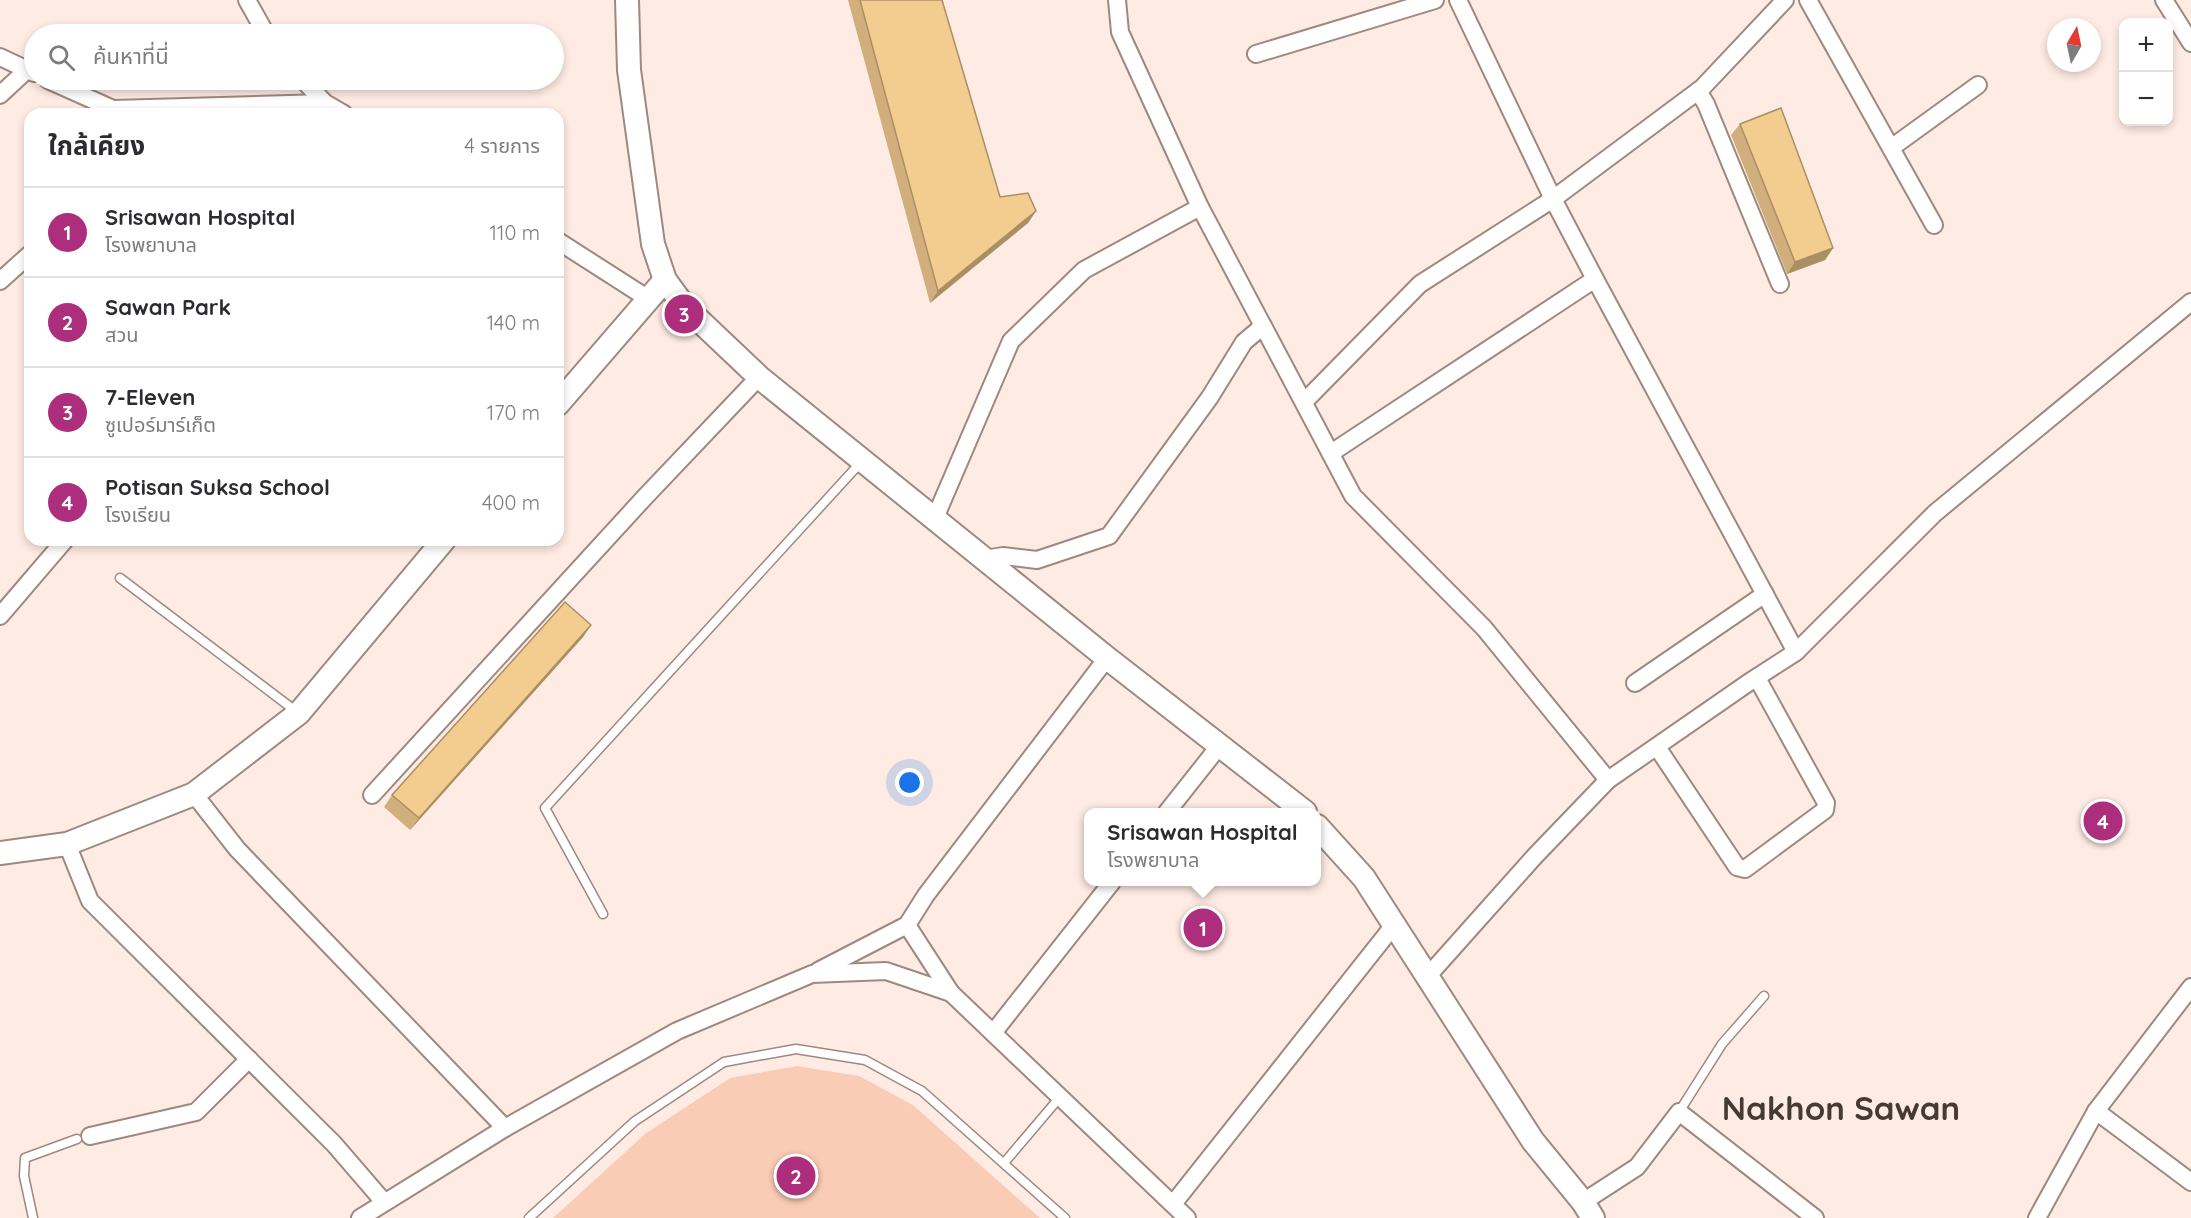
<!DOCTYPE html>
<html lang="th">
<head>
<meta charset="utf-8">
<style>
	body { margin:0; font-family:Quicksand,"Noto Sans Thai",sans-serif; background:#f2f2f3; color:#2b2b33 }
	.controls { position:absolute; right:18px; top:18px; display:grid; overflow:hidden; border-radius:12px; box-shadow:0 3px 9px #0003 }
	.controls button { width:54px; height:54px; display:grid; place-items:center; padding:0; border:0; border-bottom:2px solid #e1e1e2; background:#fff; color:#2b2b33; font:30px sans-serif }
	.compass { position:absolute; left:2047px; top:18px; width:54px; height:54px; border-radius:50%; background:#fff; box-shadow:0 3px 9px #0003; rotate:9deg }
	.you { position:absolute; left:910px; top:783px; width:21px; height:21px; margin:-15px; border:4px solid #fff; border-radius:50%; background:#1a73e8; box-shadow:0 0 0 9px #1a73e833 }
	.badge { display:grid; place-items:center; width:39px; height:39px; border-radius:50%; background:#ad2e7d; color:#fff; font-size:20px; font-weight:700 }
	.pin { position:absolute; translate:-50% -50%; border:3px solid #fff; box-shadow:0 2px 6px #0006 }
	.popup { position:absolute; left:1084px; top:808px; width:237px; height:78px; box-sizing:border-box; display:grid; place-content:center; border-radius:12px; background:#fff; filter:drop-shadow(0 2px 4px #0005); font-size:20px; white-space:nowrap; color:#7c7c81 }
	.popup b { font-size:22px; color:#2b2b33 }
	.popup::after { content:''; position:absolute; left:50%; top:100%; margin-left:-12px; border:12px solid transparent; border-top-color:#fff }
	.list { margin:0; padding:0; list-style:none }
	h2 { display:flex; justify-content:space-between; align-items:center; height:78px; margin:0; padding:0 24px; font-size:26px }
	h2 small { font-size:20px; font-weight:400; color:#7c7c81 }
	.list li { display:grid; grid-template-columns:39px 1fr auto; gap:18px; align-items:center; box-sizing:border-box; height:90px; padding:0 24px; border-top:2px solid #e1e1e2 }
	.list b { display:block; font-size:22px; white-space:nowrap }
	.list p { margin:0; font-size:20px; white-space:nowrap; color:#7c7c81 }
	.list em { font-size:20px; font-style:normal; color:#7c7c81 }
	.icon { flex:none; width:33px; height:33px; fill:none; stroke:currentColor; stroke-width:2; stroke-linecap:round; stroke-linejoin:round }
	.map { position:relative; flex:none; width:2191px; height:1218px; overflow:hidden }
	.search { position:absolute; background:#fff; box-shadow:0 3px 9px #0003; left:24px; top:24px; width:540px; height:66px; display:flex; align-items:center; gap:15px; box-sizing:border-box; padding:0 21px; border-radius:33px; color:#7c7c81; font-size:22px }
	.panel { position:absolute; background:#fff; box-shadow:0 3px 9px #0003; left:24px; top:108px; width:540px; height:438px; border-radius:18px }
	.map>svg:first-child { display:block }
	.green { fill:#fbccb5 }
	.lines { fill:none; stroke-linecap:round; stroke-linejoin:round }
	.lane-casing { stroke:#9e897f; stroke-width:11 }
	.street-casing { stroke:#9e897f; stroke-width:20 }
	.secondary-casing { stroke:#9e897f; stroke-width:26 }
	.lane { stroke:#fff; stroke-width:8 }
	.street { stroke:#fff; stroke-width:16 }
	.secondary { stroke:#fff; stroke-width:22 }
	.wall { fill:#d1af7c }
	.shaded-wall { fill:#aa8f65 }
	.building { fill:#f3cc90; stroke:#aa8f65; stroke-width:1.5 }
	.labels { text-anchor:middle; stroke-width:6; stroke-linejoin:round; paint-order:stroke }
	.town-label { font-size:33px; font-weight:bold; fill:#443b36; stroke:#feebe3 }
</style>
</head>
<body>
<div class="map">
<svg width="2191" height="1218" viewBox="0 0 2191 1218">
	<rect width="100%" height="100%" fill="#feebe3"/>
	<path class="green" d="M 797,1066 L 859,1076 L 913,1105 L 1040,1218 L 553,1218 L 645,1134 L 730,1078 Z"/>
	<g class="lines">
		<defs>
			<g id="lane">
				<path d="M 120,578 L 297,712"/>
				<path d="M 603,914 L 545,808 L 862,461"/>
				<path d="M 1679,1112 L 1722,1044 L 1764,996"/>
				<path d="M 1004,1163 L 1060,1097"/>
				<path d="M 33,1218 L 24,1176 L 25,1158 L 77,1139"/>
				<path d="M 529,1218 L 635,1121 L 724,1062 L 796,1049 L 865,1060 L 922,1091 L 1065,1218"/>
			</g>
			<g id="street">
				<path d="M 247,0 L 266,34"/>
				<path d="M 1117,0 L 1120,32 L 1200,207 L 1353,496 L 1484,628 L 1608,780"/>
				<path d="M 1458,0 L 1553,199 L 1595,279 L 1796,652"/>
				<path d="M 1808,0 L 1934,225"/>
				<path d="M 2164,0 L 2191,43"/>
				<path d="M 1256,54 L 1435,0"/>
				<path d="M 0,57 L 34,73"/>
				<path d="M 48,80 L 113,109 L 325,103"/>
				<path d="M 303,80 L 325,103 L 344,114"/>
				<path d="M 1698,91 L 1706,104 L 1780,284"/>
				<path d="M 0,95 L 27,70"/>
				<path d="M 1891,148 L 1978,85"/>
				<path d="M 558,241 L 647,298"/>
				<path d="M 0,281 L 30,254"/>
				<path d="M 1304,402 L 1420,284 L 1553,199 L 1702,88 L 1785,0"/>
				<path d="M 1331,453 L 1595,279"/>
				<path d="M 935,518 L 1011,341 L 1084,270 L 1200,207"/>
				<path d="M 985,559 L 1003,556 L 1037,560 L 1109,536 L 1210,397 L 1244,342 L 1263,326"/>
				<path d="M 0,616 L 65,540"/>
				<path d="M 1635,683 L 1765,594"/>
				<path d="M 1657,747 L 1737,867 L 1745,869 L 1825,810 L 1826,803 L 1757,678"/>
				<path d="M 194,794 L 237,849 L 505,1128"/>
				<path d="M 372,795 L 644,498 L 759,377"/>
				<path d="M 1167,812 L 1220,745"/>
				<path d="M 67,844 L 90,901 L 334,1144 L 384,1202"/>
				<path d="M 907,925 L 951,993"/>
				<path d="M 818,971 L 907,925 L 926,895 L 1107,658"/>
				<path d="M 1427,977 L 1535,856 L 1608,780 L 1748,683 L 1796,652 L 1935,513 L 2191,302"/>
				<path d="M 993,1033 L 1112,882"/>
				<path d="M 2096,1111 L 2191,1182"/>
				<path d="M 90,1136 L 196,1112 L 249,1059"/>
				<path d="M 1583,1202 L 1637,1167 L 1679,1112 L 1815,1218"/>
				<path d="M 1173,1204 L 1394,925"/>
				<path d="M 360,1218 L 505,1128 L 677,1031 L 812,974 L 886,971 L 951,993 L 1187,1218"/>
				<path d="M 2037,1218 L 2096,1111 L 2191,987"/>
			</g>
			<g id="secondary">
				<path d="M 627,0 L 629,70 L 653,244 L 665,280 L 684,306 L 759,377 L 1107,658 L 1305,812"/>
				<path d="M 558,404 L 665,280"/>
				<path d="M 1317,826 L 1364,878 L 1533,1141 L 1583,1202 L 1593,1218"/>
				<path d="M 0,853 L 67,844 L 194,794 L 299,713 L 444,540"/>
			</g>
		</defs>
		<use href="#lane" class="lane-casing"/>
		<use href="#street" class="street-casing"/>
		<use href="#secondary" class="secondary-casing"/>
		<use href="#lane" class="lane"/>
		<use href="#street" class="street"/>
		<use href="#secondary" class="secondary"/>
	</g>
	<g class="wall">
		<path d="M 848,0 L 942,0 L 1000,197 L 1036,211 L 1028,223 L 930,303 Z"/>
		<path d="M 1740,124 L 1833,248 L 1825,260 L 1787,274 L 1731,135 Z"/>
		<path d="M 591,625 L 583,637 L 410,830 L 384,807 L 392,795 Z"/>
	</g>
	<g class="shaded-wall">
		<path d="M 1036,211 L 1028,223 L 930,303 L 938,291 Z"/>
		<path d="M 1833,248 L 1825,260 L 1787,274 L 1795,262 Z"/>
		<path d="M 591,625 L 583,637 L 410,830 L 419,818 Z"/>
	</g>
	<g class="building">
		<path d="M 860,0 L 942,0 L 1000,197 L 1028,193 L 1036,211 L 938,291 Z"/>
		<path d="M 1781,108 L 1833,248 L 1795,262 L 1740,124 Z"/>
		<path d="M 565,602 L 591,625 L 419,818 L 392,795 Z"/>
	</g>
	<g class="labels">
		<g class="town-label">
			<text x="1841" y="1120">Nakhon Sawan</text>
		</g>
	</g>
</svg>
<div class="controls">
<button>+</button>
<button>−</button>
</div>
<svg class="compass" viewBox="-18 -18 36 36"><path d="M0-13l5 13h-10z" fill="#e53935"/><path d="M0 13l5-13h-10z" fill="#7c7c81"/></svg>
<div class="you"></div>
<div class="pin badge" style="left:1203px;top:928px">1</div>
<div class="popup"><b>Srisawan Hospital</b>โรงพยาบาล</div>
<div class="pin badge" style="left:796px;top:1176px">2</div>
<div class="pin badge" style="left:684px;top:314px">3</div>
<div class="pin badge" style="left:2103px;top:821px">4</div>
<div class="search"><svg class="icon" aria-label="search" viewBox="0 0 24 24"><circle cx="10" cy="10" r="6"/><path d="M15 15l6 6"/></svg>ค้นหาที่นี่</div>
<section class="panel">
<h2>ใกล้เคียง<small>4 รายการ</small></h2>
<ul class="list">
<li><span class="badge">1</span><div><b>Srisawan Hospital</b><p>โรงพยาบาล</p></div><em>110 m</em></li>
<li><span class="badge">2</span><div><b>Sawan Park</b><p>สวน</p></div><em>140 m</em></li>
<li><span class="badge">3</span><div><b>7-Eleven</b><p>ซูเปอร์มาร์เก็ต</p></div><em>170 m</em></li>
<li><span class="badge">4</span><div><b>Potisan Suksa School</b><p>โรงเรียน</p></div><em>400 m</em></li>
</ul>
</section>
</div>
</body>
</html>
